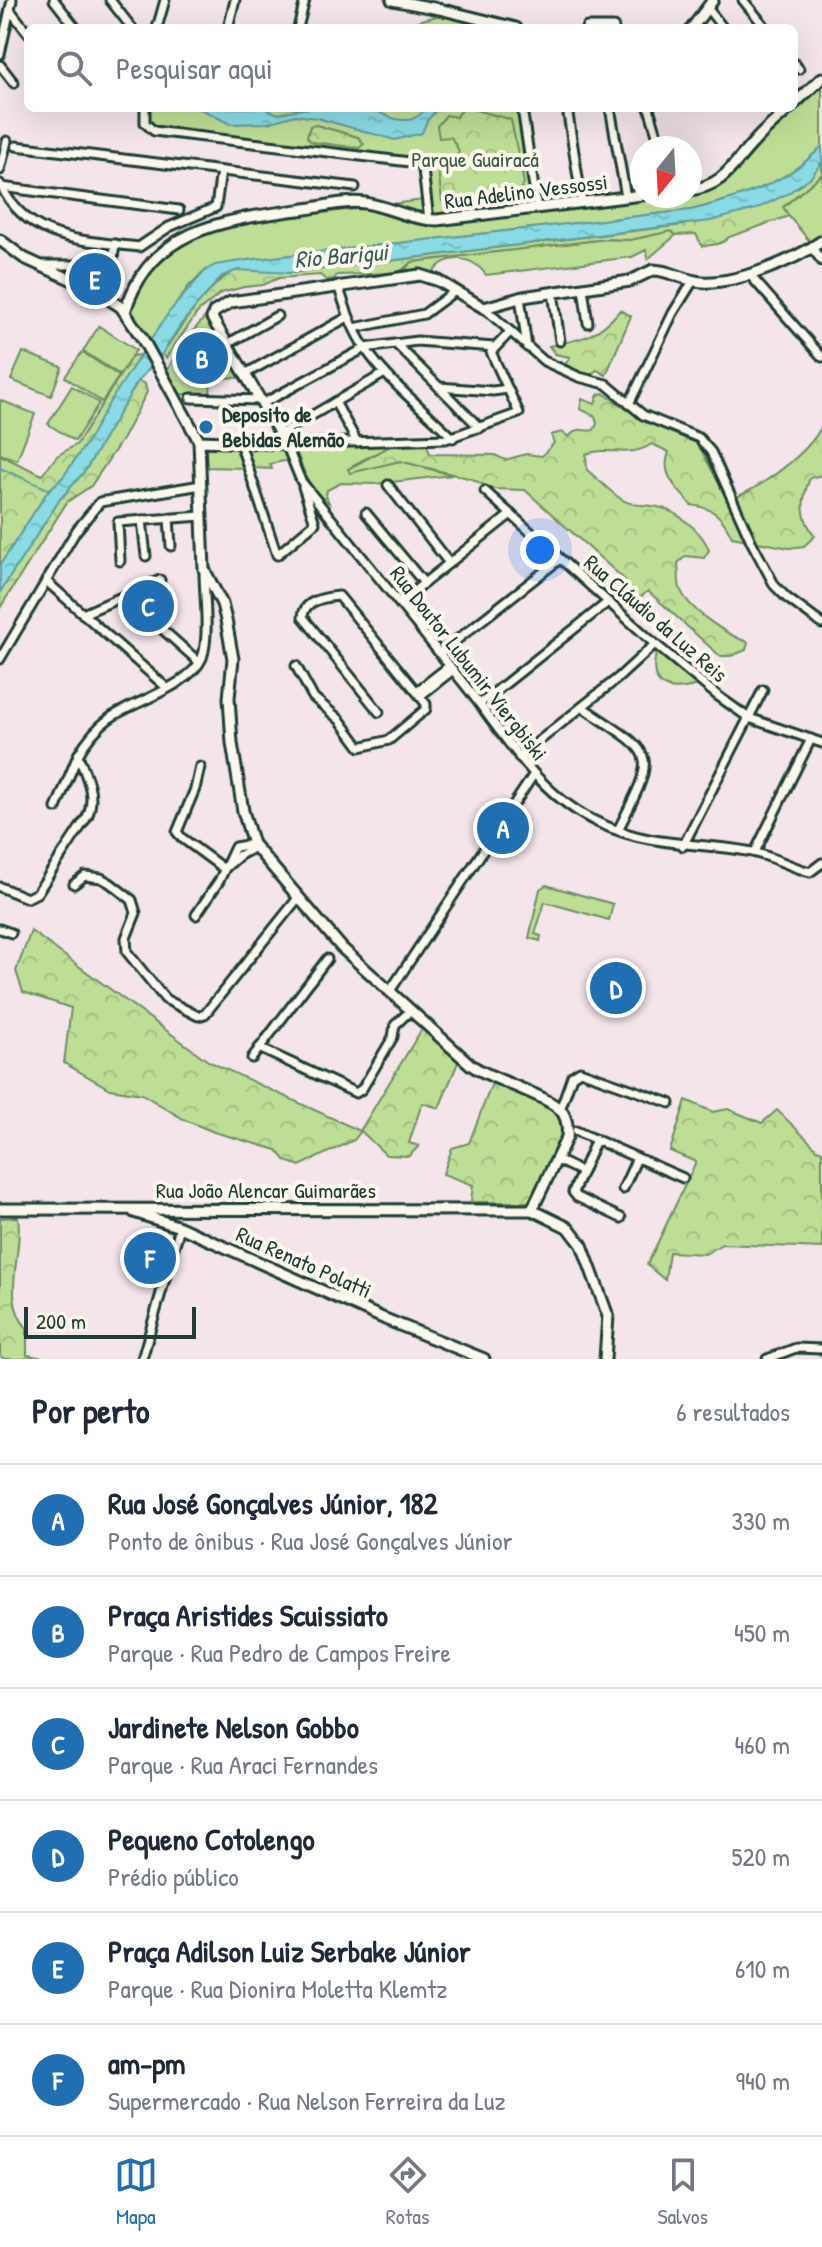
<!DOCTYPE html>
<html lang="pt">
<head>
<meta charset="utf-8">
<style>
	body { margin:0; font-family:"Patrick Hand",sans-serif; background:#f2f2f3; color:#1f2937 }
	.compass { position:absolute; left:630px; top:136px; width:72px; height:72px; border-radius:50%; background:#fff; box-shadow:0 8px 32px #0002; rotate:198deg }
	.scale { position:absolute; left:24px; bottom:20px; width:172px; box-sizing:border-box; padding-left:8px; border:4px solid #1f3d34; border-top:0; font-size:22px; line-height:28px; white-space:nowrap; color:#1f3d34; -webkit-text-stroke:6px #fbf7ec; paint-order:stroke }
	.you { position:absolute; left:540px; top:550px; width:28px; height:28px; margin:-20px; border:6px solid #fff; border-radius:50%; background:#1a73e8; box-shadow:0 0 0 12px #1a73e833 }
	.badge { display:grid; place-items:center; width:52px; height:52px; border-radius:50%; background:#1f6fb2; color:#fff; font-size:26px; font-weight:700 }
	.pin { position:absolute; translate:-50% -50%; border:4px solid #fff; box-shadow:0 2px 8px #0006 }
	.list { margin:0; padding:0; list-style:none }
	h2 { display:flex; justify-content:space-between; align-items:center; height:104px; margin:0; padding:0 32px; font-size:34px }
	h2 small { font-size:26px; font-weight:400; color:#747a83 }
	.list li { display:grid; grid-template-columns:52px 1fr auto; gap:24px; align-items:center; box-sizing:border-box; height:112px; padding:0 32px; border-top:2px solid #e0e1e3 }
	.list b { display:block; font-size:30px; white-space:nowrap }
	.list p { margin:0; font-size:26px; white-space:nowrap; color:#747a83 }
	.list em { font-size:26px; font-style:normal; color:#747a83 }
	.icon { flex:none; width:44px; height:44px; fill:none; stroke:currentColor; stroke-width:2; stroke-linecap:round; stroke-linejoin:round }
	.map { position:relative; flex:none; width:822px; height:1359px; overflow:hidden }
	.search { position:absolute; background:#fff; box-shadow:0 8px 32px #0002; left:24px; right:24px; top:24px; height:88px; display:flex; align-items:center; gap:20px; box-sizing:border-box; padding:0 28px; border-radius:12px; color:#747a83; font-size:30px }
	.sheet { height:776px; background:#fff }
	nav { display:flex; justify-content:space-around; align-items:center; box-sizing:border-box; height:112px; border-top:2px solid #e0e1e3; background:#fff; font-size:22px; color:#747a83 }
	nav a { display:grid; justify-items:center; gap:4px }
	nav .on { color:#1f6fb2 }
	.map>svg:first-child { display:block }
	.green { fill:#bedd95; stroke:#6e8d64; stroke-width:2 }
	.forest { fill:url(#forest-crowns); stroke:#6e8d64; stroke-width:2 }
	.water { fill:url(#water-ripples); stroke:#5f9c9e; stroke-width:2 }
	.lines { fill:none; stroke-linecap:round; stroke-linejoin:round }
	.stream { stroke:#5f9c9e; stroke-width:2 }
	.street-casing { stroke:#1f3d34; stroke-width:13 }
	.secondary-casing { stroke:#1f3d34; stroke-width:15 }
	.street { stroke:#fbf7ec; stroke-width:7 }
	.secondary { stroke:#fbf7ec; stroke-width:9 }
	.poi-dot { fill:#1f6fb2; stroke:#fbf7ec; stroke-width:3 }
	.labels { text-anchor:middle; stroke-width:8; stroke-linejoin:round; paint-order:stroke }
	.park-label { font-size:22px; fill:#3f5d47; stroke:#fbf7ec }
	.street-label { font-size:22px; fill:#1f3d34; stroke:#fbf7ec }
	.poi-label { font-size:22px; font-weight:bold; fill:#1f3d34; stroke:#fbf7ec; text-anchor:start }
	.water-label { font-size:24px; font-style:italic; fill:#345d57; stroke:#fbf7ec }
</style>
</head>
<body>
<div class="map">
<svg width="822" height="1359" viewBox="0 0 822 1359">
	<defs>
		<pattern id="forest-crowns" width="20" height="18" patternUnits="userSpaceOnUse" patternTransform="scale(2)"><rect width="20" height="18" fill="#bedd95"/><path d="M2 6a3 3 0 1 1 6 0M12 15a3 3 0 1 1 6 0" fill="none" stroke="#a3bf81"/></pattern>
		<pattern id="water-ripples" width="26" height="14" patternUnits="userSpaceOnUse" patternTransform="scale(2)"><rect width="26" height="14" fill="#8adbe5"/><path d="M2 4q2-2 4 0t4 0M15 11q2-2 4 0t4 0" fill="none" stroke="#77bdc5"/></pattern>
	</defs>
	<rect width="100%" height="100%" fill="#f3e5ea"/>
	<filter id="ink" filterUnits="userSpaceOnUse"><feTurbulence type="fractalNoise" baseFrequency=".0125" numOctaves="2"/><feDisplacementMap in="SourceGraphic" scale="16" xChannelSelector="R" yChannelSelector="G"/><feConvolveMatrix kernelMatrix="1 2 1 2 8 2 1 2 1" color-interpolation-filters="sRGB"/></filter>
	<g filter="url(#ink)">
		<g class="green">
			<path d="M 444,14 L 502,28 L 392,28 Z"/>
			<path d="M 822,79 L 822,146 C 787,184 739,198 691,210 L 248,260 L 206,270 L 189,286 L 152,338 L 145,338 C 141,331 135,324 132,317 C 128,306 134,296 139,287 C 160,252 191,238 229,225 L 431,199 L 424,160 L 156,127 L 151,124 L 149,108 L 519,108 L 532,211 L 664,196 L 690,196 L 690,193 L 720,184 L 755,142 Z"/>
			<path d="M 822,174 L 822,236 L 812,244 L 782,208 Z"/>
			<path d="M 671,231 L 676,235 L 648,259 L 646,250 L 632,257 L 486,275 C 472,255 446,253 432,274 L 405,269 L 412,262 L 606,239 L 630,240 Z"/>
			<path d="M 206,316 L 242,378 L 211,377 L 210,396 L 180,394 L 167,371 L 181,345 Z"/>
			<path d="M 99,326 L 136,350 L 120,375 L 83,351 Z"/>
			<path d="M 23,352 L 62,367 L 51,396 L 11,380 Z"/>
			<path d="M 82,352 L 119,376 L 102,402 L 65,377 Z"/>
			<path d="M 72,386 L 99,403 L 75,441 L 48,424 Z"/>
			<path d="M 0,400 L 35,414 L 17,460 L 0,454 Z"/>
			<path d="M 392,445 L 353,465 L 350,472 L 400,461 L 452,475 L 375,484 L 341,483 L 327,490 L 326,496 L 329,503 C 309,491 303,470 296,450 Z"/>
			<path d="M 204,446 L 238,447 L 244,468 L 205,467 Z"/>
			<path d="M 245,447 L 284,448 L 289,460 L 270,464 L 272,469 L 252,468 Z"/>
			<path d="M 657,650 L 697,685 C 665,695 647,685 657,650 Z"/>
			<path d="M 546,885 L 613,904 L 609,920 L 545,902 L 535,934 L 541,936 L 540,941 L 529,938 L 540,889 Z"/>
		</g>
		<g class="forest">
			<path d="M 464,108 C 469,108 507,118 511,120 L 524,183 C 521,193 502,199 492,202 L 487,196 L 480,196 L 447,206 L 442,201 L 438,169 L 457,158 L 459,151 L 451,137 L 439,138 L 437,126 L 446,115 L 456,117 Z"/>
			<path d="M 316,125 L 358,137 L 364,144 L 359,148 L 313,142 L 309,140 L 307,136 L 310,126 Z"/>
			<path d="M 822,162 L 822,174 L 783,207 L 789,216 L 729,237 C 722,245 712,245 702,246 L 696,234 L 676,235 L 671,231 L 630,240 L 606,239 L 412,262 L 398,273 L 337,275 L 334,279 L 326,280 L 320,275 L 279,278 L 263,285 L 244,287 L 221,293 L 198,312 L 166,358 L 162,354 C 175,334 213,278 235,271 C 252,266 274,271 291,273 L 683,225 L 799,187 Z"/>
			<path d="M 620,310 L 631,316 L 606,375 L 597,370 L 590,375 L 567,370 L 564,366 L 570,357 L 555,354 L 549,346 C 582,339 598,337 620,310 Z"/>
			<path d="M 140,355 L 86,444 L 63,477 L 48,491 L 0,565 L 0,455 L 42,475 L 57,456 L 77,444 L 132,356 Z"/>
			<path d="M 138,381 L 145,384 L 147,392 L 123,438 L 91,486 L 67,502 L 0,608 L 0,592 L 60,499 L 85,471 Z"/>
			<path d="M 603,393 L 641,419 L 689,438 L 698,444 L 728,500 C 757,491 810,453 822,425 L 822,475 L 810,478 C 801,500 800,517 815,536 L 804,546 L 789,548 L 732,537 C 722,516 714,508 691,505 C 677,488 660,475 669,452 L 652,444 C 626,460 612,445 586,454 L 587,470 C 598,479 609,491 621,499 C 633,507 645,504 658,507 C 677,511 703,532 709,550 L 704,558 L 686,556 L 678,563 C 679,571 678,581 680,588 C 687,609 728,636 748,642 L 746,650 L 731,656 L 720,656 L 648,591 L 633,603 L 618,588 L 626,581 L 525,490 L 492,489 L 472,479 L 400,461 L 350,473 L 348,469 L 392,445 L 427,445 L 430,454 L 495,455 L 505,460 L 526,454 L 542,456 L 554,443 L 551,435 L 562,432 L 569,437 C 580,424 582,433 594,430 L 597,424 L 595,416 L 580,409 L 582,399 L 595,404 L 598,395 Z"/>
			<path d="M 31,931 L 208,1061 L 360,1131 L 423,1027 L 459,1060 L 439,1108 L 422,1103 L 409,1143 L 419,1146 L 409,1156 L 386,1155 L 361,1131 L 354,1140 L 300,1166 L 286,1161 L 277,1150 L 214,1132 L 185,1120 L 142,1094 L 110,1089 L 64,1063 L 71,1008 L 23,992 L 16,971 Z"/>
			<path d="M 492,1083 C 511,1091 532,1098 549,1108 C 580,1127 543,1178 532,1202 L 471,1202 L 473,1185 L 443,1174 L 452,1148 L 469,1143 Z"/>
			<path d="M 686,1100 L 713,1112 L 728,1109 L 762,1123 L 777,1110 L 817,1149 L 822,1151 L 822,1248 L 722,1244 L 705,1254 L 669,1252 L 665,1280 L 647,1265 L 696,1162 L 670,1151 Z"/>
			<path d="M 18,1217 C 24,1252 0,1299 27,1328 L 27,1355 L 50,1359 L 5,1359 L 0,1356 L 0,1218 Z"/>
		</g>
		<g class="water">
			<path d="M 199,108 L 263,108 L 279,114 C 294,108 357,103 372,109 C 383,114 394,121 407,120 C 414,120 422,114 426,108 L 438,108 L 427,121 L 422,133 L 395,140 L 317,118 L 295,115 L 268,123 L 230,124 Z"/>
			<path d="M 822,146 L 822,162 L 811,177 L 787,194 L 756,209 L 710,221 L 291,273 L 238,270 L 222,276 L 181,324 L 162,354 L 138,381 L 85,471 L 60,499 L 0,592 L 0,565 L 48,491 L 63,477 L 86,444 L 109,403 L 169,312 L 206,270 L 215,265 L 248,260 L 691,210 C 739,198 787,184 822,146 Z"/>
		</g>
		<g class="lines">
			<path class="stream" d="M 0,468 L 50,490"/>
			<defs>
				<g id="street">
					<path d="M 54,0 L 76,28"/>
					<path d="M 110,0 L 132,28"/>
					<path d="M 743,0 L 766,28"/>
					<path d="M 708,9 L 723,28"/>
					<path d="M 10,10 L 28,33"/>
					<path d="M 157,28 L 165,0"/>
					<path d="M 228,28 L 235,0"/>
					<path d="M 298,28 L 305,0"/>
					<path d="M 0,54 L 12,0"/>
					<path d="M 794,63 L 799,69"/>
					<path d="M 0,65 L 14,83"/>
					<path d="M 145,108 L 145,123 L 154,131 L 418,163 L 423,170 L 429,220"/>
					<path d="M 522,108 L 537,208"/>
					<path d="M 567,108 L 582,203"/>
					<path d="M 610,108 L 626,197"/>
					<path d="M 649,108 L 661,148"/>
					<path d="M 16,146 L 355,187"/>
					<path d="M 0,170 L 7,141"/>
					<path d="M 0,184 C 28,242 83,240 139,247 L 169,227 L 216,207 L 221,171"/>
					<path d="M 1,187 L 179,210"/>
					<path d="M 812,248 L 822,261"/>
					<path d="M 44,265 L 83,265"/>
					<path d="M 111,274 L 115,244"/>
					<path d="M 749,274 L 822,357"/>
					<path d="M 76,282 L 78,273 L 84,265 C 106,265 124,275 107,297"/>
					<path d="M 338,285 C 345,307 352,329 365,348 C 388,382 424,409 453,438"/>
					<path d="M 583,288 L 588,323"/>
					<path d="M 553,292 L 560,341"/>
					<path d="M 520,297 L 527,347"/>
					<path d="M 484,308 L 544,361 L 579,377 L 606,384 L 643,415 L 699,438 L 711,452 L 752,543 L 775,586 L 787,598 L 822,624"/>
					<path d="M 354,328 L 424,314 L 455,291"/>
					<path d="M 510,332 L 491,352 L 519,413 L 446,439 L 286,444 L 301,481 C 356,549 410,617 465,685 C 504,734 539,796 599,823 C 651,847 693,842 747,851 C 769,854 789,867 810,872 L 822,863"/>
					<path d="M 227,344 L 277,316"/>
					<path d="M 396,344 L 480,428"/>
					<path d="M 245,374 L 348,317"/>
					<path d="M 439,387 L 493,391 L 508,389"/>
					<path d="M 191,398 L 260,400"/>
					<path d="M 335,402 L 357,442"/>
					<path d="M 262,404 L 365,348 L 417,341 L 494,347"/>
					<path d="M 629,404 L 673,313 L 693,281"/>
					<path d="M 280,434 L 385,373"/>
					<path d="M 240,443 L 277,555 L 315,523 L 303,487"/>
					<path d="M 388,485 L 449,563"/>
					<path d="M 485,491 L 655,644 L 718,696 L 749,718 L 822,743"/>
					<path d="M 366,513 L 424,583"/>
					<path d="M 169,518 L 171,546"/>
					<path d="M 142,520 L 146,556"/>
					<path d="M 120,561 L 118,522 L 202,516"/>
					<path d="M 46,581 L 167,688"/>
					<path d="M 125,596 L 199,662"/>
					<path d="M 399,603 L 511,514"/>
					<path d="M 83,614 L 160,580"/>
					<path d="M 440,653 L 560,559"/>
					<path d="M 0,659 L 76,531 L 100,502 L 201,485"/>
					<path d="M 296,666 L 313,697 L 340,720 L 360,747 L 389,740 L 426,709 L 426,704 L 420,696 L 339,596 C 326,597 303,600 303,617 L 379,712"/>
					<path d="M 417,691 L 449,666"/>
					<path d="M 420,696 L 453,670"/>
					<path d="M 480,704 L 608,602"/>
					<path d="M 582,707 C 656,756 659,749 618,830"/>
					<path d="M 519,757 L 618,678 L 655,644"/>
					<path d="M 200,767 L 195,789 L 177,832 L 182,838 L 224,869"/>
					<path d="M 56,808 L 78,755"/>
					<path d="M 683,846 L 763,690"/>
					<path d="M 755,852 L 811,739"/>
					<path d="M 226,867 L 240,855 L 255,847"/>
					<path d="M 74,884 L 85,876 L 101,878 L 110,883 L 132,900 L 136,913 L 126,938 L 127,952 L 165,999 L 198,1016 L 205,1014 L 298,898"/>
					<path d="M 0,887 L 27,898 L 37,893 L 87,817 C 97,795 86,776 78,755 C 86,741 96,728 110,718 C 135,701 190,686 202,658 C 210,636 204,595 204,572"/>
					<path d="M 196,915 L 219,881 L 235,847 L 253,844"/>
					<path d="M 0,929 L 11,933"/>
					<path d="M 390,991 L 534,774"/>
					<path d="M 259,1048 L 356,1093 L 362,1089 L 393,1037 L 395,1025 L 411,1010"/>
					<path d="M 252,1058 L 327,959"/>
					<path d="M 560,1110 L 572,1076 L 580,1071 L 670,1103"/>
					<path d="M 576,1131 L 683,1178"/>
					<path d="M 596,1140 L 573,1192 L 577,1197 L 621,1218"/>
					<path d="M 557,1160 L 582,1172"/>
					<path d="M 623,1189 L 637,1158"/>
					<path d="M 142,1359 L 180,1227"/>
					<path d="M 767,1359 L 796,1348 L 822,1349"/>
				</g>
				<g id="secondary">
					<path d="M 392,0 L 439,9 L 516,28"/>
					<path d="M 587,28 L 613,28"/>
					<path d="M 692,28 L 713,0"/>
					<path d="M 794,104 L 822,78"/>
					<path d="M 690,190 C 725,185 731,166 753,143 C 764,130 778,119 790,108"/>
					<path d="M 0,240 L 24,258 L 94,290 L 121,307 L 142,338 L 199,441 L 204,569 L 222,604 L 226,620 L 233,659 L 229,698 L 232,743 L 243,811 L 253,844 L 342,948 L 471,1065 C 491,1080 552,1096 563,1113 C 567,1120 568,1129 567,1137 L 532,1210 L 569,1228 L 582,1245 L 608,1316 L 605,1359"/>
					<path d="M 125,312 C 149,229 223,220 298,210 C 318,208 344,200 365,203 C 390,207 411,220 437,220 L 642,195"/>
					<path d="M 199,441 L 286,444"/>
					<path d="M 286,444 L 212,318 L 214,312 L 231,302 L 420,275 L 439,281 L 484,308 L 523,297 L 630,281 L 653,270 C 670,270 685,281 702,282 C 737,284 793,261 822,241"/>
					<path d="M 0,1209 L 532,1210"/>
					<path d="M 134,1212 L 180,1227 L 385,1319 L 484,1359"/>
				</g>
			</defs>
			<use href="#street" class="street-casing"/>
			<use href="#secondary" class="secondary-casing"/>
			<use href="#street" class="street"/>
			<use href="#secondary" class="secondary"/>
		</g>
	</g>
	<circle class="poi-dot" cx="206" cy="427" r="8"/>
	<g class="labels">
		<g class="park-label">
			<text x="475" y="167">Parque Guairacá</text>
		</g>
		<g class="street-label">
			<text transform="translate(526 191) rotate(-7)" y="8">Rua Adelino Vessossi</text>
			<text transform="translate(656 618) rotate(41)" y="8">Rua Cláudio da Luz Reis</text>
			<text transform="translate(469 663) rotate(52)" y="8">Rua Doutor Lubumir Viergbiski</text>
			<text x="266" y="1198">Rua João Alencar Guimarães</text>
			<text transform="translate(304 1262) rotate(24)" y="8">Rua Renato Polatti</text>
		</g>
		<g class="poi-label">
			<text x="222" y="422">Deposito de<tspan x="222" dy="25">Bebidas Alemão</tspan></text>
		</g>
		<g class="water-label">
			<text transform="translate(341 256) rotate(-5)" y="8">Rio Barigui</text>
		</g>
	</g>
</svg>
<svg class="compass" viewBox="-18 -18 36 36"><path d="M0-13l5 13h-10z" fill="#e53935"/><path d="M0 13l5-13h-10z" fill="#747a83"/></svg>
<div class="scale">200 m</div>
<div class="you"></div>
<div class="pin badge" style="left:503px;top:828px">A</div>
<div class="pin badge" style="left:202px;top:358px">B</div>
<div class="pin badge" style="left:148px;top:606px">C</div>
<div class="pin badge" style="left:616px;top:988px">D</div>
<div class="pin badge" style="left:95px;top:279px">E</div>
<div class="pin badge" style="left:150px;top:1258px">F</div>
<div class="search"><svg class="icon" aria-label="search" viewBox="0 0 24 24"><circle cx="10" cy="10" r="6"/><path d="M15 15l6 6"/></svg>Pesquisar aqui</div>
</div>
<section class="sheet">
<h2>Por perto<small>6 resultados</small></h2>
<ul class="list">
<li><span class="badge">A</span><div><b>Rua José Gonçalves Júnior, 182</b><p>Ponto de ônibus · Rua José Gonçalves Júnior</p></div><em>330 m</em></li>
<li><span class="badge">B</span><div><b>Praça Aristides Scuissiato</b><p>Parque · Rua Pedro de Campos Freire</p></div><em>450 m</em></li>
<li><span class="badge">C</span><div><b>Jardinete Nelson Gobbo</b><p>Parque · Rua Araci Fernandes</p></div><em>460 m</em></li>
<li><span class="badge">D</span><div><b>Pequeno Cotolengo</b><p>Prédio público</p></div><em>520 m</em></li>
<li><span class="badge">E</span><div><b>Praça Adilson Luiz Serbake Júnior</b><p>Parque · Rua Dionira Moletta Klemtz</p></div><em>610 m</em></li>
<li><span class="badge">F</span><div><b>am-pm</b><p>Supermercado · Rua Nelson Ferreira da Luz</p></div><em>940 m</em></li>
</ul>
</section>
<nav>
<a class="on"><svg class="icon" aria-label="map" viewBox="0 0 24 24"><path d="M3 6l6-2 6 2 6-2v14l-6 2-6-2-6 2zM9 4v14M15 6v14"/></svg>Mapa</a>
<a><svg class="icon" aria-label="directions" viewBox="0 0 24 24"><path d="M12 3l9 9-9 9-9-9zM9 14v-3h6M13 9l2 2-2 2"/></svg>Rotas</a>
<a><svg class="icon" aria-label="saved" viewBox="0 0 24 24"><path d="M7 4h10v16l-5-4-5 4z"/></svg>Salvos</a>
</nav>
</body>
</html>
